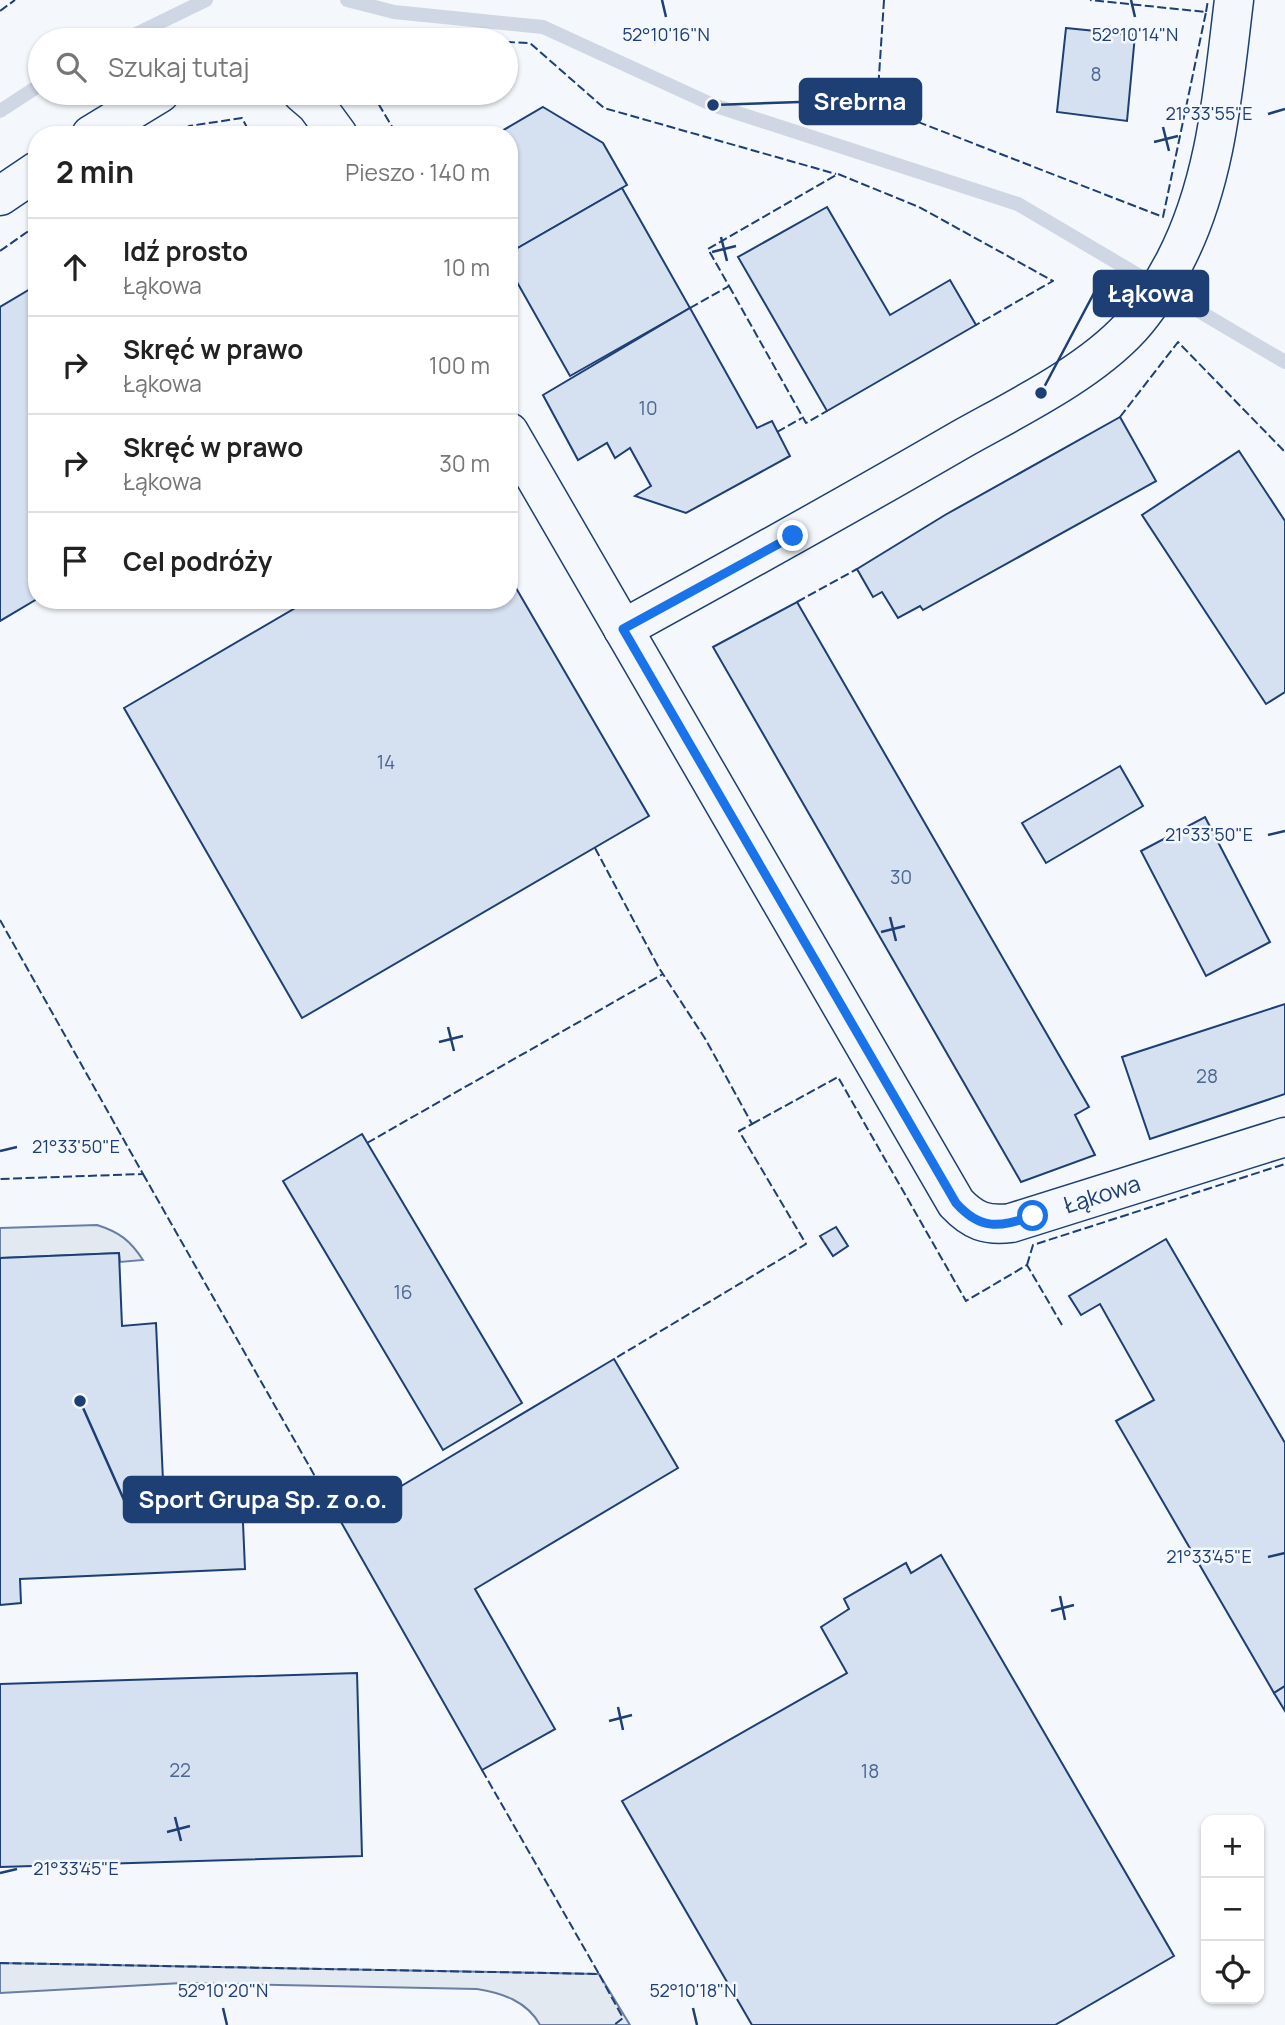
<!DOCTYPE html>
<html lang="pl">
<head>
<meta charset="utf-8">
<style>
	body { margin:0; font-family:Manrope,sans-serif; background:#f2f2f2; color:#222 }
	.controls { position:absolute; right:21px; bottom:21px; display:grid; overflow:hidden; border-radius:14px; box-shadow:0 2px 5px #0004 }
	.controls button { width:63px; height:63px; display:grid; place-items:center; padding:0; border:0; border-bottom:2px solid #e0e0e0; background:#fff; color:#222; font:35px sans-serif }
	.stop { position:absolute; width:21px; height:21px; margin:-16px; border:5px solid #1a73e8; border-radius:50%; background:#fff }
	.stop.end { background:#1a73e8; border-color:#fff; box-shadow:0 2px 7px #0008 }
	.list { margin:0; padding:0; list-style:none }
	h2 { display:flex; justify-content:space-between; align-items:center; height:91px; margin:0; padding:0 28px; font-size:30px }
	h2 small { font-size:23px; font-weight:400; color:#767676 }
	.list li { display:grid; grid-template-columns:46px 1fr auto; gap:21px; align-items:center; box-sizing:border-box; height:98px; padding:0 28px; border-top:2px solid #e0e0e0 }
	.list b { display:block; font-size:26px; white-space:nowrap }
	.list p { margin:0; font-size:23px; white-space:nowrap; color:#767676 }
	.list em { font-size:23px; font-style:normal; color:#767676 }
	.icon { flex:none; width:38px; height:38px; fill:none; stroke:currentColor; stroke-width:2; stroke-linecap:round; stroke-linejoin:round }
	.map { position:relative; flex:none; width:1285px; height:2025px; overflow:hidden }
	.search { position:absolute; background:#fff; box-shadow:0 2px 5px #0004; left:28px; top:28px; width:490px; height:77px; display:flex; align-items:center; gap:18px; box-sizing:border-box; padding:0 24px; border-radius:38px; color:#767676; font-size:26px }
	.panel { position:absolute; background:#fff; box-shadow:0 2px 5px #0004; left:28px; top:126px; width:490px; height:483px; border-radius:28px }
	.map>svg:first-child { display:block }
	.green { fill:#e3e9f0; stroke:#687fa3; stroke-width:2 }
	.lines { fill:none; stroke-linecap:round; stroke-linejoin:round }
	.stream { stroke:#cfd7e4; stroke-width:14 }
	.building { fill:#d5e0f0; stroke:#1d3f73; stroke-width:2 }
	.street-casing { stroke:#1d3f73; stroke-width:41 }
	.street { stroke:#f4f7fb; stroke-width:38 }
	.fence { stroke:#1d3f73; stroke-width:2; stroke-dasharray:9 3.5; stroke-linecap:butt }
	.route { stroke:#1a73e8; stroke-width:9 }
	.ticks { fill:none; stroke:#1d3f73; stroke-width:2.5 }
	.labels { text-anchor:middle; stroke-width:5; stroke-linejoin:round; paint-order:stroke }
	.number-label { font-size:19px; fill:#4b6792 }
	.street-label { font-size:23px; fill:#1d3f73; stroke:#f4f7fb }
	.ticks-label { font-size:18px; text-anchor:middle; fill:#1d3f73; stroke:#f4f7fb; stroke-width:5; stroke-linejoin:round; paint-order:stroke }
	.leader { fill:none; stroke:#1d3f73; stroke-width:2.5 }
	.callout-dot { fill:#1d3f73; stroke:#f4f7fb; stroke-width:2.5 }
	.callout { fill:#1d3f73; stroke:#1d3f73; stroke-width:2.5 }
	.callout-label { font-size:24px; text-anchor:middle; font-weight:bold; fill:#fff }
</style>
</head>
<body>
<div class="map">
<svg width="1285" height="2025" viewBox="0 0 1285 2025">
	<rect width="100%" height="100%" fill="#f4f7fb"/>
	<g class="green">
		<path d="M 97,1225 C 119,1232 130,1240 143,1260 L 120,1262 L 119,1253 L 0,1258 L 0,1228 Z"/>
		<path d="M 0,1963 L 599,1974 L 630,2025 L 540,2025 C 527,2001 502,1993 477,1989 L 182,1983 L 0,1993 Z"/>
	</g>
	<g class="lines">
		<g class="stream">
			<path d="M 347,0 L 394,12 L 543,27 L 713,105 L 1018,204 L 1285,362"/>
			<path d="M 124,40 L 206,0"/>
			<path d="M 0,111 L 40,85"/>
		</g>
	</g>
	<g class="building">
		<path d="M 1066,28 L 1135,35 L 1127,121 L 1057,112 Z"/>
		<path d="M 543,107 L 603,143 L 627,185 L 509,253 L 509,135 L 495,135 Z"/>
		<path d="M 622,188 L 690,308 L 570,376 L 509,268 L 509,253 Z"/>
		<path d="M 827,207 L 890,315 L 950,280 L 976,325 L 827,411 L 738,257 Z"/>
		<path d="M 37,285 L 37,599 L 0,621 L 0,307 Z"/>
		<path d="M 690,308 L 757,428 L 772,421 L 790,456 L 686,513 L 635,496 L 651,486 L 630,448 L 615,458 L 607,443 L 578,460 L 543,395 Z"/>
		<path d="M 1120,417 L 1156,481 L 923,610 L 920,606 L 898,618 L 882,592 L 873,597 L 857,569 L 945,515 Z"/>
		<path d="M 1239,451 L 1285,521 L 1285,692 L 1266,704 L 1142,515 Z"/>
		<path d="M 509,576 L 649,816 L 302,1018 L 124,708 L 309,600 L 509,600 Z"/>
		<path d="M 797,602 L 1089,1107 L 1075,1115 L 1095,1155 L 1021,1182 L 713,647 Z"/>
		<path d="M 1120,766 L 1143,806 L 1046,863 L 1022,823 Z"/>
		<path d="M 1205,817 L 1270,942 L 1206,976 L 1141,851 Z"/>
		<path d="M 1285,1004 L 1285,1094 L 1150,1139 L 1122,1057 Z"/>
		<path d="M 362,1134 L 522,1403 L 443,1450 L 283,1181 Z"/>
		<path d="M 836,1227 L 848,1246 L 833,1256 L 820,1236 Z"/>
		<path d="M 1166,1239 L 1285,1443 L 1285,1686 L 1274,1693 L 1116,1421 L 1154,1400 L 1100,1304 L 1081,1315 L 1069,1296 Z"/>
		<path d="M 119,1253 L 122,1326 L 156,1323 L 163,1481 L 241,1477 L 245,1569 L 20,1579 L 21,1603 L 0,1605 L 0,1258 Z"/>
		<path d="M 614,1359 L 678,1468 L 475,1589 L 555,1729 L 482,1770 L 341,1522 Z"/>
		<path d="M 941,1555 L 1174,1956 L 1055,2025 L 752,2025 L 622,1801 L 847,1673 L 821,1627 L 849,1609 L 844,1599 L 906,1563 L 911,1573 Z"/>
		<path d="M 357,1673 L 362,1856 L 0,1867 L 0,1684 Z"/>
		<path d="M 1285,1686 L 1285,1711 L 1274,1693 Z"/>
	</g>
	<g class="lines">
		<defs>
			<g id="street">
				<path d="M 302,93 L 316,105 L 338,135"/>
				<path d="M 91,135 L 160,93"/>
				<path d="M 0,196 L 37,171"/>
				<path id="s1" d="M 509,432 L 956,1203 C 973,1221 986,1226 1011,1223 L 1285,1137"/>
				<path d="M 623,629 C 736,567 848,505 960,440 C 1015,409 1088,374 1131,327 C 1148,308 1163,284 1175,261 C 1217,180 1223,89 1234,0"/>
			</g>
		</defs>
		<use href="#street" class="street-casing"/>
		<use href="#street" class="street"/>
		<g class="fence">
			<path d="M 884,0 L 877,106 L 1163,217 L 1206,12 L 1090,0"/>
			<path d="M 0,11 L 15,0"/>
			<path d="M 1206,12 L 1208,0"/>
			<path d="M 341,40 L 334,30 L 484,40"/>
			<path d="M 506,42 L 530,43 L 604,108 L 836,174"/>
			<path d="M 372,93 L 397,135"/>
			<path d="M 174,135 L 189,126 L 242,118 L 251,135"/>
			<path d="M 0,251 L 37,225"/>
			<path d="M 729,286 L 806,423 L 827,411"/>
			<path d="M 690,308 L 729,286 L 708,249 L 838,174 L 919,207 L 1053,281 L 976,325"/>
			<path d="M 1120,417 L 1178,342 L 1285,452"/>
			<path d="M 777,432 L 802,418"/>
			<path d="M 797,602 L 857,569"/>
			<path d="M 595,848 L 659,968 L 706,1040 L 752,1124 L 739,1131 L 806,1244 L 614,1359"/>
			<path d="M 0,920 L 143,1174 L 0,1179"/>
			<path d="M 752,1124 L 838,1077 L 966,1301 L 1027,1265 L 1062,1325"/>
			<path d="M 367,1143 L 663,974"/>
			<path d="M 143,1174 L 341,1522"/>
			<path d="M 1027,1265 L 1033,1245 L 1285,1164"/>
			<path d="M 482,1770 L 599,1974"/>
			<path d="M 0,1963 L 599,1974 L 623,2018 L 614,2025"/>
		</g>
	</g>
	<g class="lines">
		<path class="route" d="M 793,536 L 623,629 L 956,1203 C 981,1231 999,1227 1033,1216"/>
	</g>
	<path class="ticks" d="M 662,0 L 666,17M 1131,0 L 1135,17M 1268,114 L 1285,109M 1163,127 L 1169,151M 1154,142 L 1178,136M 721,237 L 727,261M 712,252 L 736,246M 1268,835 L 1285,831M 890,917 L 896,941M 881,932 L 905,926M 448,1027 L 454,1051M 439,1042 L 463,1036M 0,1151 L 17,1147M 1268,1557 L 1285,1553M 1060,1596 L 1065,1620M 1051,1611 L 1074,1605M 618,1707 L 623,1730M 609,1721 L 632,1715M 175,1817 L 181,1841M 167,1832 L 190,1826M 0,1873 L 17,1869M 223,2008 L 227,2025M 693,2008 L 697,2025"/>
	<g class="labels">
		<g class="number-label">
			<text x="1096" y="81">8</text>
			<text x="648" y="415">10</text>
			<text x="386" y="769">14</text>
			<text x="901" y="884">30</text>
			<text x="1207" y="1083">28</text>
			<text x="403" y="1299">16</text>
			<text x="180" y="1777">22</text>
			<text x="870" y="1778">18</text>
		</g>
		<g class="street-label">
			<text dy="8" stroke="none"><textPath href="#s1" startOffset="1048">Łąkowa</textPath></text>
		</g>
	</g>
	<g class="ticks-label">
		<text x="666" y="41">52°10'16"N</text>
		<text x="1135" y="41">52°10'14"N</text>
		<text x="1209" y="120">21°33'55"E</text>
		<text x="1209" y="841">21°33'50"E</text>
		<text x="76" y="1153">21°33'50"E</text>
		<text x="1209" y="1563">21°33'45"E</text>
		<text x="76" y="1875">21°33'45"E</text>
		<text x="223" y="1997">52°10'20"N</text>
		<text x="693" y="1997">52°10'18"N</text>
	</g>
	<path class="leader" d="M713 105L800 102M1041 393L1094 293M80 1401L124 1500"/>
	<g class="callout-dot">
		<circle cx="713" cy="105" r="7"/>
		<circle cx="1041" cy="393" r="7"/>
		<circle cx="80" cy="1401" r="7"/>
	</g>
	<g class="callout">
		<rect x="800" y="79" width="121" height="45" rx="7"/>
		<rect x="1094" y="271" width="114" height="45" rx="7"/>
		<rect x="124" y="1477" width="277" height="45" rx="7"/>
	</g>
	<g class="callout-label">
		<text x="860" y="110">Srebrna</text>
		<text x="1151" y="302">Łąkowa</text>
		<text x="263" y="1508">Sport Grupa Sp. z o.o.</text>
	</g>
</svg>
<div class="controls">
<button>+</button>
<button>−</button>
<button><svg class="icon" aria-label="locate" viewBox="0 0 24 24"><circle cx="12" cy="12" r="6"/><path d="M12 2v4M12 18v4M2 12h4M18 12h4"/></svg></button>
</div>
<div class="stop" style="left:1033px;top:1216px"></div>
<div class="stop end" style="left:793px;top:536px"></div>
<div class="search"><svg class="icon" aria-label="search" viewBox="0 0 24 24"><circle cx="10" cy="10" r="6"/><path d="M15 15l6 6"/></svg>Szukaj tutaj</div>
<section class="panel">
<h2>2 min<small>Pieszo · 140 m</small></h2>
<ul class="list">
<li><svg class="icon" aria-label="ahead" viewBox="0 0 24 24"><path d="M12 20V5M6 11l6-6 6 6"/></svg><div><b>Idź prosto</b><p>Łąkowa</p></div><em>10 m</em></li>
<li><svg class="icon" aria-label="right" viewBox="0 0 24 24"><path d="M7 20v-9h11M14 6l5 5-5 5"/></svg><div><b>Skręć w prawo</b><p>Łąkowa</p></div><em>100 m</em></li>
<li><svg class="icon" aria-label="right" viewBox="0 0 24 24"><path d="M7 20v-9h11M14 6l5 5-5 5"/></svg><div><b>Skręć w prawo</b><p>Łąkowa</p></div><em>30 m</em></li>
<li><svg class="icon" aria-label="arrive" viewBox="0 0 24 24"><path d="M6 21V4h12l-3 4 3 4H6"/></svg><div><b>Cel podróży</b></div></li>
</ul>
</section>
</div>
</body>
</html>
